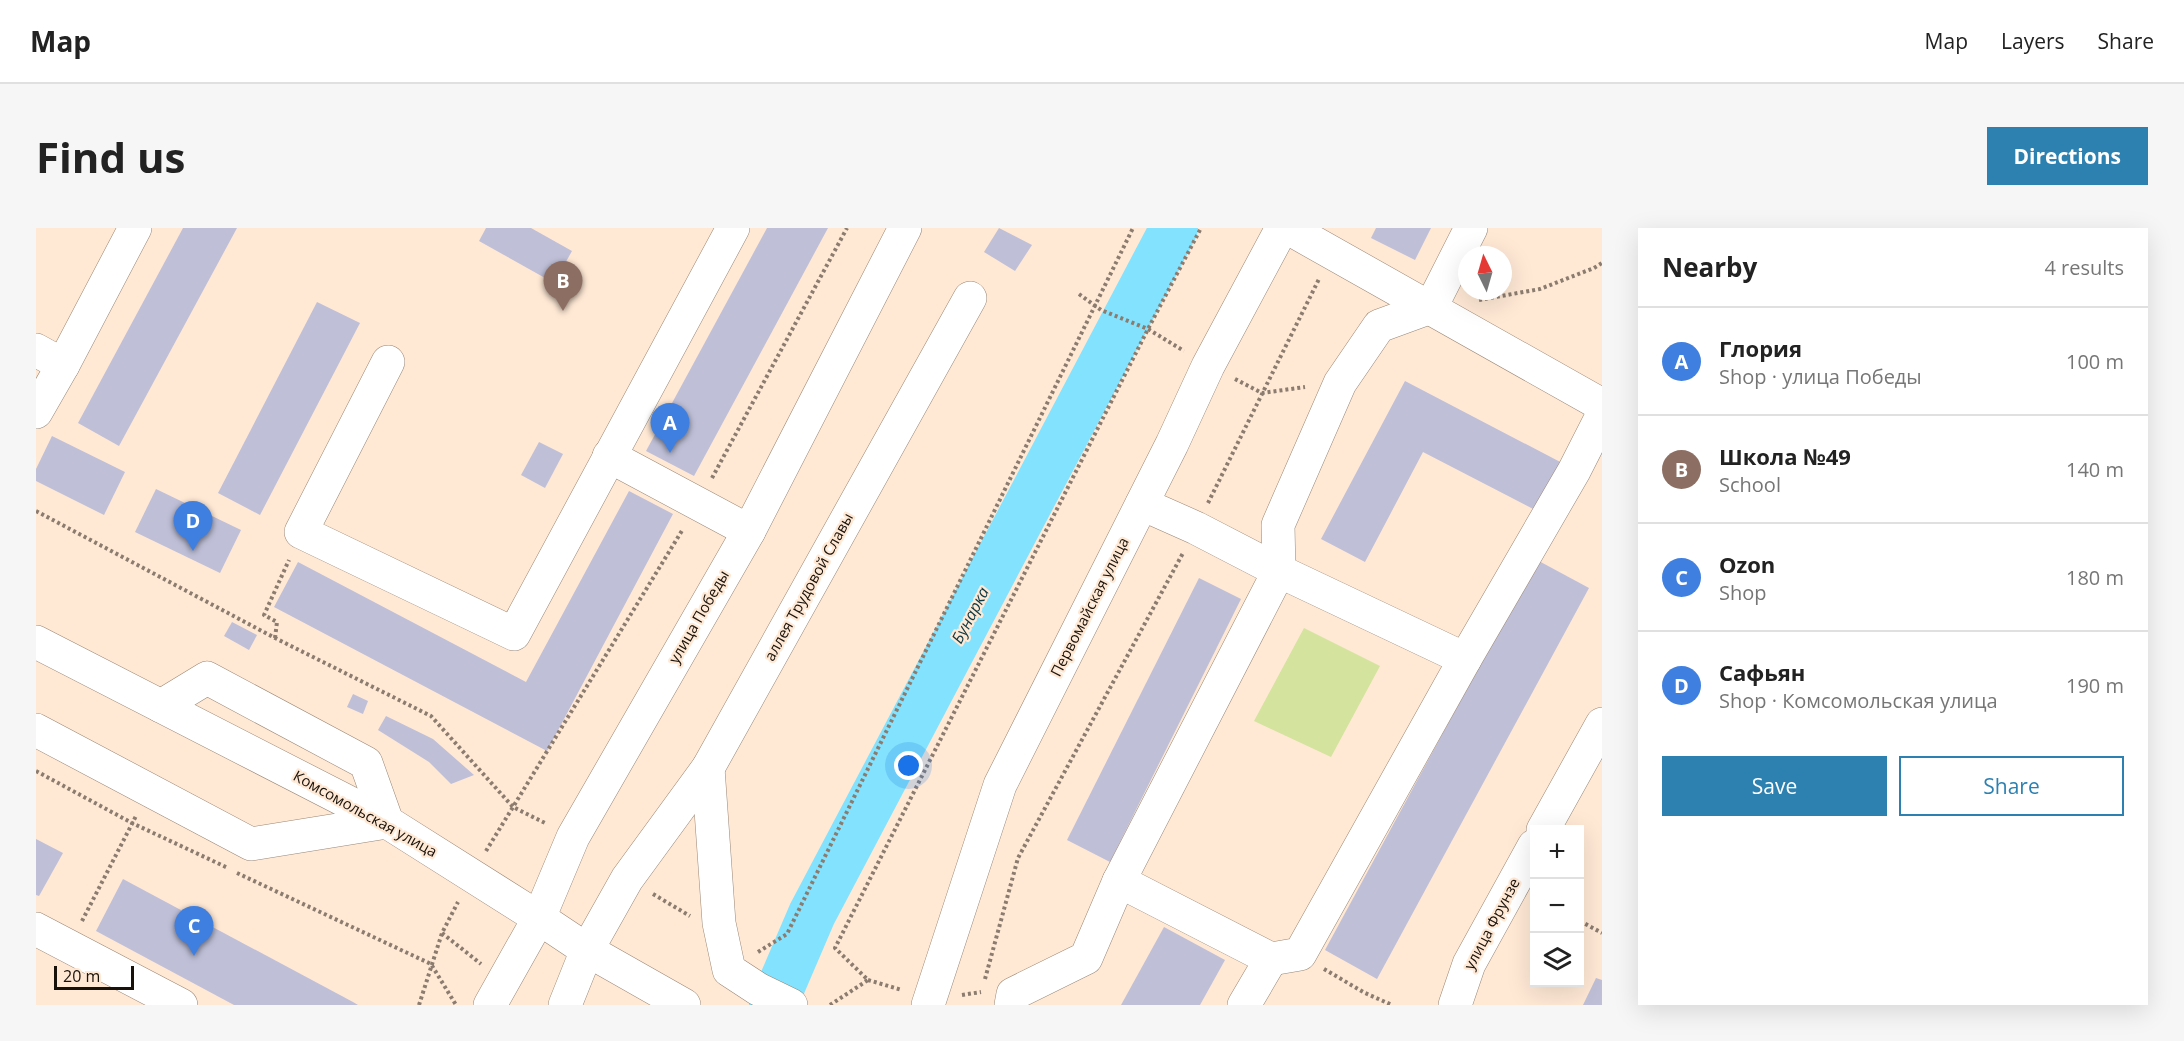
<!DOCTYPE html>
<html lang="en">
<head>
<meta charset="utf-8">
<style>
	body { margin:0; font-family:"Open Sans",sans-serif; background:#f6f6f6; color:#222 }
	.controls { position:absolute; right:18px; bottom:18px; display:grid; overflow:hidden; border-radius:0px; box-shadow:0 6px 24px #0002 }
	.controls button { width:54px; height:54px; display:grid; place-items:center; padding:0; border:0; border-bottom:2px solid #e0e0e0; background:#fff; color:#222; font:30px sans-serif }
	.compass { position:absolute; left:1422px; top:18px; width:54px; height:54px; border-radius:50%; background:#fff; box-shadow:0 6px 24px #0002; rotate:355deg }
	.scale { position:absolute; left:18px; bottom:15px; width:80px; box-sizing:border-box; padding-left:6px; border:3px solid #19120b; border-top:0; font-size:16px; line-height:21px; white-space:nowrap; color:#19120b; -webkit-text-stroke:4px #ffe9d5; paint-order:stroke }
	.you { position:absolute; left:873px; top:538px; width:21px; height:21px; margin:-15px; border:4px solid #fff; border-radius:50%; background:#1a73e8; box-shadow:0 0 0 9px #1a73e833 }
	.badge { display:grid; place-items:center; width:39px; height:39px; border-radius:50%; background:#2d81b1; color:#fff; font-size:20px; font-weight:700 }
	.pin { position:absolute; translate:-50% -50px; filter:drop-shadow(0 2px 3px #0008) }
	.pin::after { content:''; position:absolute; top:32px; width:21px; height:18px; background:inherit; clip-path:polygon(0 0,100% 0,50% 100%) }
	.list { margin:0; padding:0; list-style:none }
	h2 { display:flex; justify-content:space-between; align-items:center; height:78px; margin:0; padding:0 24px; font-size:26px }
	h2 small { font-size:20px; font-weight:400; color:#767676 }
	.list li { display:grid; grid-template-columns:39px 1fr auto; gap:18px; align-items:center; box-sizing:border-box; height:108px; padding:0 24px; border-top:2px solid #e0e0e0 }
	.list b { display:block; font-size:22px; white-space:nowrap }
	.list p { margin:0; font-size:20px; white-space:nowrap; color:#767676 }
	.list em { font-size:20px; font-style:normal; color:#767676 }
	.actions { display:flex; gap:12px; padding:18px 24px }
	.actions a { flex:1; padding:14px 0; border:2px solid #2d81b1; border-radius:0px; text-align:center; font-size:21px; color:#2d81b1 }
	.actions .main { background:#2d81b1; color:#fff }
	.icon { flex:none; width:33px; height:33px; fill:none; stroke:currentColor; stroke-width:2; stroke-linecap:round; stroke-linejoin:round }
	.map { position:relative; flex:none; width:1566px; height:777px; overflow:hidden; border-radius:0px }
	header { display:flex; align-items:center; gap:36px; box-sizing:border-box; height:84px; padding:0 30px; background:#fff; border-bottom:2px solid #e0e0e0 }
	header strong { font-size:28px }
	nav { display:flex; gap:33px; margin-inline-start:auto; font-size:21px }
	.intro { display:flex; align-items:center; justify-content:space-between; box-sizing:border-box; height:144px; padding:0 36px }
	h1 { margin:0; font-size:42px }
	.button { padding:15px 27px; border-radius:0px; background:#2d81b1; color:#fff; font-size:21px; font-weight:700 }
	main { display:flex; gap:36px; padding:0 36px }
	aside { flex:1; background:#fff; border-radius:0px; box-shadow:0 6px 24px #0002 }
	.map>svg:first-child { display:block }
	.green { fill:#d4e39d }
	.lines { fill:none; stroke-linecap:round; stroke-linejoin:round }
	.river { stroke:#83e2fd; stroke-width:48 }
	.building { fill:#bfbfd8 }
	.minor-casing { stroke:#998674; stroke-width:34 }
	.major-casing { stroke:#998674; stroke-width:34 }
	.path { stroke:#8b7c6f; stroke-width:4; stroke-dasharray:3 3; stroke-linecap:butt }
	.minor { stroke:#fff; stroke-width:33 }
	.major { stroke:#fff; stroke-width:33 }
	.labels { text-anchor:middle; stroke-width:4.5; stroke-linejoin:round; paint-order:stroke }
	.street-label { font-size:15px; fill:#19120b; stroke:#ffe9d5 }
	.water-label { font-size:16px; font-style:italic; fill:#0b3844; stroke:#ffe9d5 }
</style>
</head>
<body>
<header>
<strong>Map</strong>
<nav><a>Map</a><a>Layers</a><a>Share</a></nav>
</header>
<div class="intro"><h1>Find us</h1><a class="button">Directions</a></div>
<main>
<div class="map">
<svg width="1566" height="777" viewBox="0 0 1566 777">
	<rect width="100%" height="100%" fill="#ffe9d5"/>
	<path class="green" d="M 1268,400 L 1344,438 L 1295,529 L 1218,493 Z"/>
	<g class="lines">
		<path class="river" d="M 737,777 L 776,686 L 1138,0"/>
	</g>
	<g class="building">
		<path d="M 147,0 L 201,0 L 83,218 L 42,195 Z"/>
		<path d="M 450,0 L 495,0 L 536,23 L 518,55 L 443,13 Z"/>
		<path d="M 731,0 L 792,0 L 658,248 L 610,223 Z"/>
		<path d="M 963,0 L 996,17 L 979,43 L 948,24 Z"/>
		<path d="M 1340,0 L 1395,0 L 1379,32 L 1335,10 Z"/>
		<path d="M 281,74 L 324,95 L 224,287 L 182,265 Z"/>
		<path d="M 1369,153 L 1530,237 L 1505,285 L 1387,224 L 1329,334 L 1285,311 Z"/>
		<path d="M 16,208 L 89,244 L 68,287 L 0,253 L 0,241 Z"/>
		<path d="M 503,214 L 527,226 L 509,260 L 485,247 Z"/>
		<path d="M 120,261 L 205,302 L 184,345 L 99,304 Z"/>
		<path d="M 593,263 L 637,286 L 511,523 L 238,379 L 262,334 L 490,454 Z"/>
		<path d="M 1501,332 L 1553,360 L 1341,751 L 1289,722 Z"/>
		<path d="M 1163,350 L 1205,371 L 1074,634 L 1031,612 Z"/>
		<path d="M 196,394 L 221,407 L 213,422 L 188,408 Z"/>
		<path d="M 317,466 L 332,473 L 327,486 L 311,479 Z"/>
		<path d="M 350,488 L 397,511 L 438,547 L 415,556 L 393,534 L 342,502 Z"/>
		<path d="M 0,611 L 27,625 L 3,668 L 0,667 Z"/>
		<path d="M 87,651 L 317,774 L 322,777 L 198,777 L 60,703 Z"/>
		<path d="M 1128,699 L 1189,732 L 1164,777 L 1085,777 Z"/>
		<path d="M 1560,750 L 1566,752 L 1566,777 L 1547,777 Z"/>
	</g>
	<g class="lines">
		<defs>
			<g id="minor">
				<path d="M 1252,0 L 1566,177"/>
				<path d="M 0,122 L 27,137 L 0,184"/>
				<path d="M 352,134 L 265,304 L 478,406 L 697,0"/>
				<path d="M 27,137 L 99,0"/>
				<path d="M 573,228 L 713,303"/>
				<path d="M 1106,276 L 1160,300 L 1243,343 L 1429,431"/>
				<path d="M 0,414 L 351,594 L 503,690"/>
				<path d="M 0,502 L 215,616 L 351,594 L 330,535 L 171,450 L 125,478"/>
				<path d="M 672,540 L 683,695 L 693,742 L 722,761 L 755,777"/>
				<path d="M 1507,602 L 1566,496"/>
				<path d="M 1083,653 L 1235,731 L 1264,726 L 1429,431 L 1538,243 L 1566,188"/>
				<path d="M 0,701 L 145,777"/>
				<path d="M 529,777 L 551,722 L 591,651 L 672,540 L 934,70"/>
				<path d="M 975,777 L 977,766 L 1050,730 L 1083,653 L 1243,343 L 1242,297 L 1304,155 L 1343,98 L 1395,79 L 1435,0"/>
				<path d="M 1208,777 L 1235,731"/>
				<path d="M 1419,777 L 1433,736 L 1498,618"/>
			</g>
			<g id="major">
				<path d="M 503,690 L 551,722 L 648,777"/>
				<path d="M 454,777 L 503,690 L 537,609 L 713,303 L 869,0"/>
				<path d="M 892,777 L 964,557 L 1136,216 L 1172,138 L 1246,0"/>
			</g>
		</defs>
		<use href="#minor" class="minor-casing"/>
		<use href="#major" class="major-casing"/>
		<g class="path">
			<path d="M 1043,66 L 1065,82 L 1112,101 L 1148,123"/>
			<path d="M 1443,72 L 1504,61 L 1558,40 L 1566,35"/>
			<path d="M 1199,151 L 1226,165 L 1269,159"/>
			<path d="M 676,250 L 811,0"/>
			<path d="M 1172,275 L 1283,51"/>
			<path d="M 0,283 L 239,410 L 395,488 L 477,579 L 647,301"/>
			<path d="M 239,410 L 241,394 L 228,387 L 253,332"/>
			<path d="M 0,543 L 96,595 L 192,640"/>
			<path d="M 450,623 L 477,579 L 511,596"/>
			<path d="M 201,645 L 395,736 L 420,777"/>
			<path d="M 617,666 L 654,688"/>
			<path d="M 46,693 L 100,588"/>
			<path d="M 1544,693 L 1566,705"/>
			<path d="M 406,705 L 445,736"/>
			<path d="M 722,724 L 751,706 L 1097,0"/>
			<path d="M 1288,741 L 1329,765 L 1356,777"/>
			<path d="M 949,751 L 982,630 L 1147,325"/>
			<path d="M 832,752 L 866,762"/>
			<path d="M 926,767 L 945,764"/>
			<path d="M 383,777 L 406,705 L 422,674"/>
			<path d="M 794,777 L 832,752 L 799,720 L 1112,101 L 1165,0"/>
		</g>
		<use href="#minor" class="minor"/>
		<use href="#major" class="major"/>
	</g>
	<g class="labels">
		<g class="street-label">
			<text transform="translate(773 359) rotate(-61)" y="5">аллея Трудовой Славы</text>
			<text transform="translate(1054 379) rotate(-63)" y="5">Первомайская улица</text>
			<text transform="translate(663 389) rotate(-60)" y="5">улица Победы</text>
			<text transform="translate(329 586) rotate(29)" y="5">Комсомольская улица</text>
			<text transform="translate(1456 696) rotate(-62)" y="5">улица Фрунзе</text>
		</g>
		<g class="water-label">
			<text transform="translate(934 387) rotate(-62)" y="6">Бунарка</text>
		</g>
	</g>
</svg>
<div class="controls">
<button>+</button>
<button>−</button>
<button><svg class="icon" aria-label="layers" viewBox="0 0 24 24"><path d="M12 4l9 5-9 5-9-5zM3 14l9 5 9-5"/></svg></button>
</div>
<svg class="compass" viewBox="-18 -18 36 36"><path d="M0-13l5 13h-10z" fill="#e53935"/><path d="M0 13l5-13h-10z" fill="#767676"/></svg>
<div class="scale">20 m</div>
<div class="you"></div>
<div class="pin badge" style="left:634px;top:225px;background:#3f7fe0">A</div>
<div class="pin badge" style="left:527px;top:83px;background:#8d6e63">B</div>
<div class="pin badge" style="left:158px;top:728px;background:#3f7fe0">C</div>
<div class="pin badge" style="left:157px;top:323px;background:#3f7fe0">D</div>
</div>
<aside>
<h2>Nearby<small>4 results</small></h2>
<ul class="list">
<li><span class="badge" style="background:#3f7fe0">A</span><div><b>Глория</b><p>Shop · улица Победы</p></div><em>100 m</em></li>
<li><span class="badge" style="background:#8d6e63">B</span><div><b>Школа №49</b><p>School</p></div><em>140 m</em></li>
<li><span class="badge" style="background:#3f7fe0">C</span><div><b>Ozon</b><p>Shop</p></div><em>180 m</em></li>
<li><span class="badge" style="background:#3f7fe0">D</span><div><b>Сафьян</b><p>Shop · Комсомольская улица</p></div><em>190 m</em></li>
</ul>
<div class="actions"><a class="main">Save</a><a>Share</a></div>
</aside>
</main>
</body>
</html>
